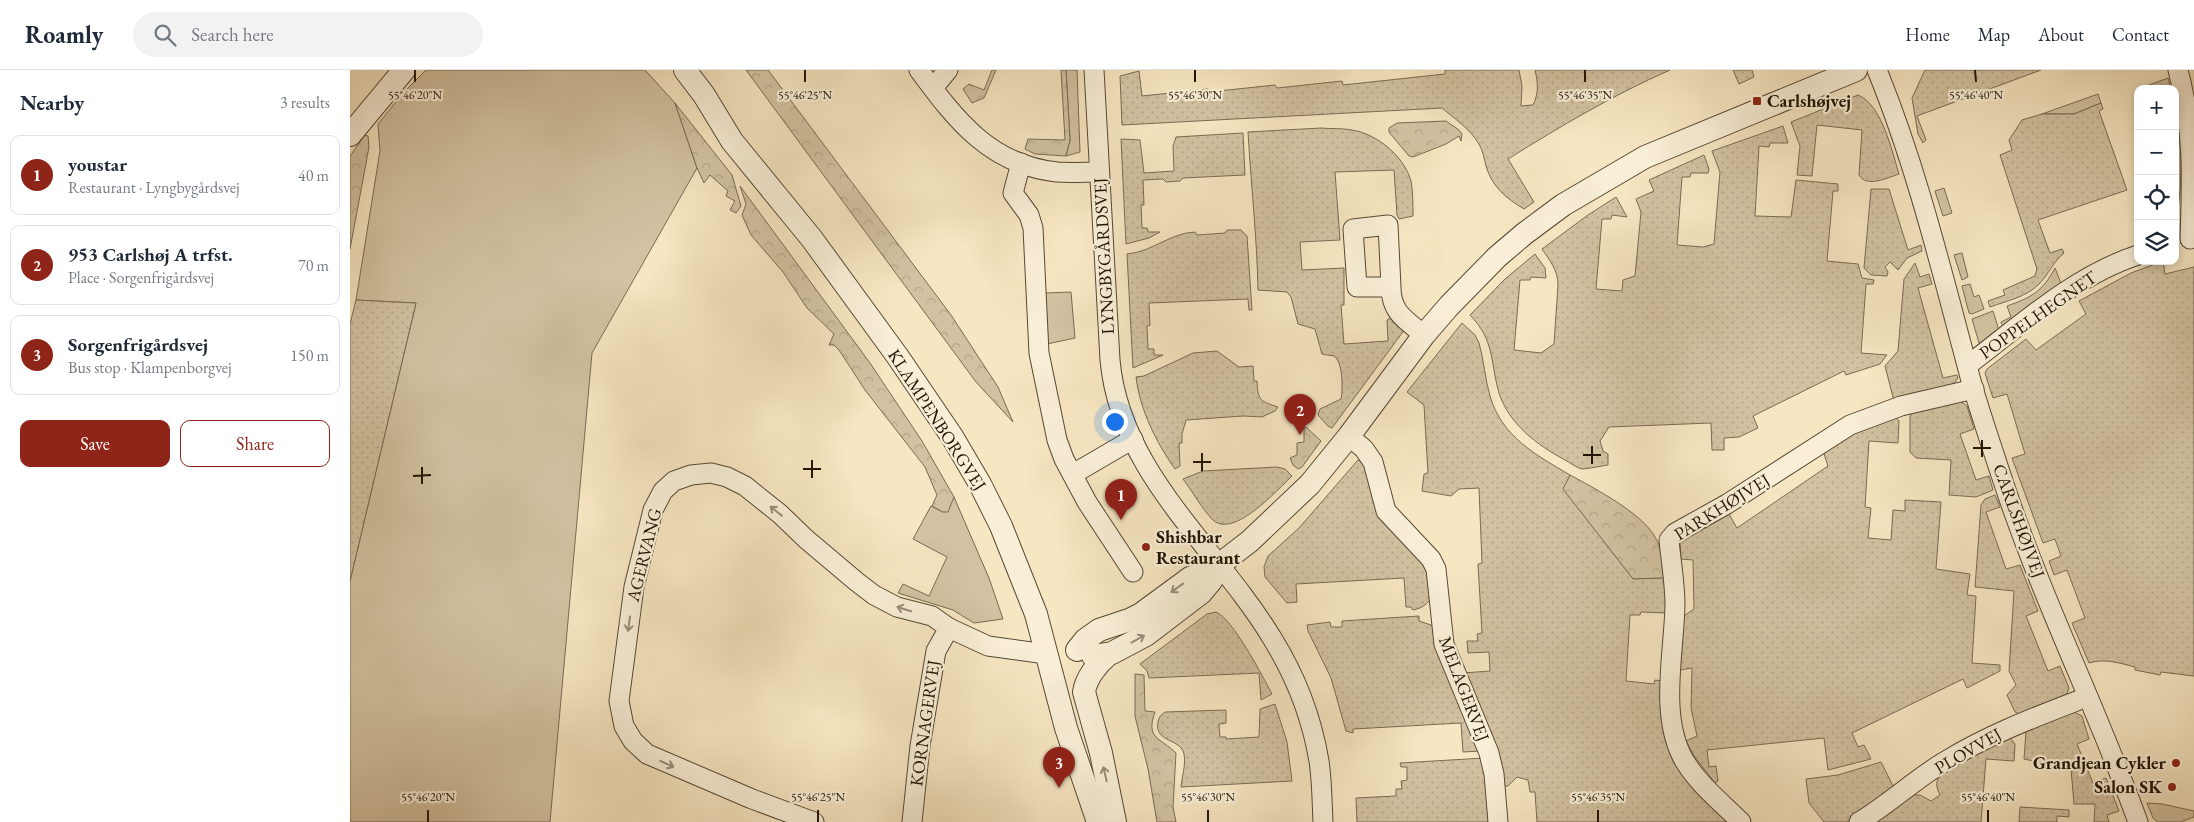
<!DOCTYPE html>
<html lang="en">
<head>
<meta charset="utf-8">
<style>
	body { margin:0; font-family:"EB Garamond",serif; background:#f2f2f3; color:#1f2937 }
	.controls { position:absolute; right:15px; top:15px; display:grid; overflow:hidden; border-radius:10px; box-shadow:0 2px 8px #0003 }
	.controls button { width:45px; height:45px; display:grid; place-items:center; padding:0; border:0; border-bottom:1px solid #e0e1e3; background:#fff; color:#1f2937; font:25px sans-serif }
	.you { position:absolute; left:764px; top:351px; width:18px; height:18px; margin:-12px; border:4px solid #fff; border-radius:50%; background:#1a73e8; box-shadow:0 0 0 8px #1a73e833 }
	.badge { display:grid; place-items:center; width:32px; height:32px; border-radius:50%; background:#8f2418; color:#fff; font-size:16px; font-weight:700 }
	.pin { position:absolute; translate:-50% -41px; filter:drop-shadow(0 1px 2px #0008) }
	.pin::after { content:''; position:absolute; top:26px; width:18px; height:15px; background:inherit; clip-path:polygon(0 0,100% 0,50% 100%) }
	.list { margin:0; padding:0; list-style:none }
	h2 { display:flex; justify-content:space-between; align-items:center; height:65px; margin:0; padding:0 20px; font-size:21px }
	h2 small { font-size:16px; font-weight:400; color:#747a83 }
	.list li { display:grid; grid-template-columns:32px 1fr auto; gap:15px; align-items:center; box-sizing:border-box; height:80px; margin:0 10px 10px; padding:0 10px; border:1px solid #e0e1e3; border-radius:10px }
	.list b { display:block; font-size:19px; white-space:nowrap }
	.list p { margin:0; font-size:16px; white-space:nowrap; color:#747a83 }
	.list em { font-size:16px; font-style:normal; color:#747a83 }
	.actions { display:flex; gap:10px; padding:15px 20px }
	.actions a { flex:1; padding:11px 0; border:1px solid #8f2418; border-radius:10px; text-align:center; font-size:18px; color:#8f2418 }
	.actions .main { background:#8f2418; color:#fff }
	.icon { flex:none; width:28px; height:28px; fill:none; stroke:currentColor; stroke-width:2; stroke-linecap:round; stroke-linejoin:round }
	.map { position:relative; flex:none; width:1844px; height:752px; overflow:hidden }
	header { display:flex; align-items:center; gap:30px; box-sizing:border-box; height:70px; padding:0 25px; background:#fff; border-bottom:1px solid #e0e1e3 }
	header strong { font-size:24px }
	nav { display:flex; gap:28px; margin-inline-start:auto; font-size:18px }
	.search { width:350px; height:45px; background:#f2f2f3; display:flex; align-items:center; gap:12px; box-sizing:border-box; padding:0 18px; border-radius:28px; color:#747a83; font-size:19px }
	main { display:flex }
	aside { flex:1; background:#fff }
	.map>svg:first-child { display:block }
	.grass { fill:#d2c2a1; stroke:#796b53 }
	.forest { fill:url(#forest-crowns); stroke:#796b53 }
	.park { fill:url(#park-dots); stroke:#796b53 }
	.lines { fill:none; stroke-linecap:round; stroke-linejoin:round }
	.minor-casing { stroke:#564834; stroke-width:21 }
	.tertiary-casing { stroke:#564834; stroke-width:24 }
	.minor { stroke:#f9efd7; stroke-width:19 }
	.tertiary { stroke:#f9efd7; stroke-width:22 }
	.oneway { stroke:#978c78 }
	.ticks { fill:none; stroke:#201405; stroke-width:2 }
	.poi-dot { fill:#8f2418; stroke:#f9efd7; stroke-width:2 }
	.labels { text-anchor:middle; stroke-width:4.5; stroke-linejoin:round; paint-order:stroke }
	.poi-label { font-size:18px; font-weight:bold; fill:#201405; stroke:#f9efd7; text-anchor:start }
	.street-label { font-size:18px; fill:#201405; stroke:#f9efd7 }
	.ticks-label { font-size:12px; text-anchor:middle; fill:#201405; stroke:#f9efd7; stroke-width:4.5; stroke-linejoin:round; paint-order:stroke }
</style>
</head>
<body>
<header>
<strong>Roamly</strong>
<div class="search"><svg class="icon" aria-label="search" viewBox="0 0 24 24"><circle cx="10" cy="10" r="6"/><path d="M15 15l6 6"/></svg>Search here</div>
<nav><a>Home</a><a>Map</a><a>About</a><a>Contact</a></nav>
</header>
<main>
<aside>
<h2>Nearby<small>3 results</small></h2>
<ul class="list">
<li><span class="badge">1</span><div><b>youstar</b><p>Restaurant · Lyngbygårdsvej</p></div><em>40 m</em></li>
<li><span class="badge">2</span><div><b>953 Carlshøj A trfst.</b><p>Place · Sorgenfrigårdsvej</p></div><em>70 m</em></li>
<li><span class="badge">3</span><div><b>Sorgenfrigårdsvej</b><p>Bus stop · Klampenborgvej</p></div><em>150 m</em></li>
</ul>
<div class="actions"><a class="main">Save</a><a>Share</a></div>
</aside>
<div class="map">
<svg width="1844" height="752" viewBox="0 0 1844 752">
	<defs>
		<pattern id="forest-crowns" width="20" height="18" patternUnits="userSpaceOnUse" patternTransform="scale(1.25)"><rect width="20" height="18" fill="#d2c2a1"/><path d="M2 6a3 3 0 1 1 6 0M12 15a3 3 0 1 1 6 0" fill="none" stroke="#b4a689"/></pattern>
		<pattern id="park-dots" width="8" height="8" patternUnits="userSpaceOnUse" patternTransform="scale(1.25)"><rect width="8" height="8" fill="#d2c2a1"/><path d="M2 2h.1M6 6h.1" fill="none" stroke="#b4a689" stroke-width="1.8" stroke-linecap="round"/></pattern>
	</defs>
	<rect width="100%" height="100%" fill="#f6e6c1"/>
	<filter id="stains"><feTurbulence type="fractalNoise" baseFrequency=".004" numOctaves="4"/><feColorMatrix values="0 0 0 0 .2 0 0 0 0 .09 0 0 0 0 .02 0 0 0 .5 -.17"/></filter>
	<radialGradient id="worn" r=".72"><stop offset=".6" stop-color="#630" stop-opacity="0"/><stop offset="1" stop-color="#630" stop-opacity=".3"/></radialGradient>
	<g class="grass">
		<path d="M 76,0 L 295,0 L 325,33 L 347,98 L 242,283 L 200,752 L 0,752 L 0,511 L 66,233 L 6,230 L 30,81 L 28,54 L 53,23 Z"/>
		<path d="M 716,0 L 727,0 L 730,82 L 716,86 L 720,70 Z"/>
		<path d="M 1818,8 L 1821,19 L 1794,19 L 1794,17 Z"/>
		<path d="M 1748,24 L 1751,33 L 1724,44 L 1692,44 Z"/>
		<path d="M 1825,32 C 1833,75 1833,115 1825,158 Z"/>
		<path d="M 1594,118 L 1602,143 L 1593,146 L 1585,121 Z"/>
		<path d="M 1612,183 L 1618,207 L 1612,210 L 1604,185 Z"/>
		<path d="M 1705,198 L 1711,213 L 1653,257 L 1651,252 L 1661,247 L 1657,236 C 1682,227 1692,222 1705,198 Z"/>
		<path d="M 1620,214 L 1624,227 L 1629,225 L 1634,239 L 1622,244 L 1619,243 L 1612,216 Z"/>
		<path d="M 721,222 L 725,268 L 697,274 L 695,223 Z"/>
		<path d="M 1643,241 L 1649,260 L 1634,272 L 1629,273 L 1622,249 Z"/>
		<path d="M 604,427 L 639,508 L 653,549 L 624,553 L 603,540 L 548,523 L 553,514 L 579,526 L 597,487 L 563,469 L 581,436 L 593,442 Z"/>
		<path d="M 1797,733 L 1812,734 L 1844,741 L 1844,747 L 1830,752 L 1808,752 L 1803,748 Z"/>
	</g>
	<g class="forest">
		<path d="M 396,0 L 418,0 L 601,245 L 648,317 L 663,352 L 626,312 Z"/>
		<path d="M 642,0 L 646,0 L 634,28 L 622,33 L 613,19 L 619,14 L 634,20 Z"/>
		<path d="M 711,0 L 716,0 L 720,70 L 716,86 L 685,84 L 675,79 L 678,69 L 715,70 Z"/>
		<path d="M 325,33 L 382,105 L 391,136 L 386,143 L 380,140 L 385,131 L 376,126 L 378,121 L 360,105 L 354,113 L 347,98 Z"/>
		<path d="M 1096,51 L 1109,60 L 1112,64 L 1111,71 L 1109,66 L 1096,74 L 1063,87 L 1059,86 L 1039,62 L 1039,58 L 1047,53 Z"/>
		<path d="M 15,65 L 18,66 L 19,77 L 0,179 L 0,86 Z"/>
		<path d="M 390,116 L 520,293 L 572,371 L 604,427 L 598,442 L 593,442 L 582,436 L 587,425 L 575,397 L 515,320 L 489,280 L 484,275 L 479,275 L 484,264 L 457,238 L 433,202 L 401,165 L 392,145 L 396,134 Z"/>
		<path d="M 956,357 L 971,371 L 952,397 L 948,399 L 943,395 L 940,388 L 947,385 L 947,373 L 954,372 L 954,358 Z"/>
		<path d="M 1220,405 C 1244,418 1292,443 1305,467 C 1313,480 1313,494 1315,508 L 1283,509 L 1212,419 Z"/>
		<path d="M 785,604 L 794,605 L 795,641 L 805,642 C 795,669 811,668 826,683 L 823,737 L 826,752 L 807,752 L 798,699 L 785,646 Z"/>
	</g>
	<g class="park">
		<path d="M 1095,0 L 1169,0 L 1172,16 L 1171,36 L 1183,35 C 1189,23 1188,13 1185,0 L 1320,0 C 1263,25 1211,56 1158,89 L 1184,132 L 1174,139 C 1156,128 1142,117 1136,96 C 1134,88 1133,81 1129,74 C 1120,59 1105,49 1092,38 L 772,55 L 770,6 L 789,1 L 792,26 L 858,19 L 859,22 L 925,15 L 927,18 L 992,11 L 993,15 L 1095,4 Z"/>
		<path d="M 1383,0 L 1402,0 L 1404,7 L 1389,14 Z"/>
		<path d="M 1575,0 L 1691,0 L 1567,46 L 1576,70 L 1573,73 L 1568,64 L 1562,28 Z"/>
		<path d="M 1508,25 C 1532,35 1542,81 1549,104 C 1537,108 1517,118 1509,105 L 1512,60 L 1467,55 L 1462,106 L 1447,105 L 1450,76 L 1441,52 Z"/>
		<path d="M 1751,33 L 1753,39 L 1749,41 L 1777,120 L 1688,150 L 1700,183 L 1712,179 L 1714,183 C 1703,192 1699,204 1689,214 C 1677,227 1656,231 1640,237 L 1638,231 L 1655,225 L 1653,220 L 1685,206 L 1687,199 L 1650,85 L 1662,80 L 1659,70 L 1672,50 L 1692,44 L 1724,44 Z"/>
		<path d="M 1433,56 L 1438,73 L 1420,73 L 1419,77 L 1409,76 L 1405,146 L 1441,147 L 1446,110 L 1488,114 L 1488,121 L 1483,121 L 1477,191 L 1508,194 L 1512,208 L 1524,210 L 1523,214 L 1516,214 L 1511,283 L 1537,285 L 1530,294 L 1496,305 L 1494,301 L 1403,346 L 1408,358 L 1389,367 L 1374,368 L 1374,380 L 1362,380 L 1361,353 L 1259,357 L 1250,371 L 1253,381 L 1258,384 L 1258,395 C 1252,396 1236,399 1232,399 C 1227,398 1219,392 1215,390 C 1187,375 1159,354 1149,323 C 1140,291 1145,271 1120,245 L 1155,209 L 1185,184 L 1195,198 L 1196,208 L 1181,207 L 1180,210 L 1170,210 L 1164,280 L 1191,283 L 1204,274 L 1208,215 C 1208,200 1200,191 1192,179 L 1238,145 L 1266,127 L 1277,147 L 1262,145 L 1261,149 L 1252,149 L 1246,219 L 1272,221 L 1273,210 L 1285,206 L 1291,142 L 1286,129 L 1304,121 L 1299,110 L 1354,85 L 1359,99 L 1358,103 L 1341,103 L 1340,107 L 1332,107 L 1327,175 L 1353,177 L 1364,174 L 1370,102 L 1362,81 Z"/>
		<path d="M 971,58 C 981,59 992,58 1002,60 C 1027,64 1054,86 1061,111 C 1063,123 1063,135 1063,146 L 1049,149 L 1047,145 L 1044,100 L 985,102 L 990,170 L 950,172 L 952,200 L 994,198 L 994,235 L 991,235 L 994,274 L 1038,271 L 1037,250 L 1043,247 L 1055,259 L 982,358 L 978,356 L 968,345 L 970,339 L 991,329 C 993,320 993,291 984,286 C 980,285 975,285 972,284 L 965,259 L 948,254 L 941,227 L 937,222 L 908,220 C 907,167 901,115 898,62 Z"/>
		<path d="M 893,63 L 895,105 L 833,108 L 830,111 L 816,112 L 813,109 L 793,110 L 794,135 L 791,135 L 792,158 L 797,158 L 798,162 L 810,162 L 799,168 L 776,174 L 771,69 L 790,70 L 794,103 L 824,101 L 823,76 L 826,67 Z"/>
		<path d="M 1521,119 L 1539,119 L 1558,180 L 1571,175 L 1572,181 L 1557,188 L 1548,200 L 1540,192 L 1535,197 L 1538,202 L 1537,206 L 1521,205 L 1514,198 Z"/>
		<path d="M 877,160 L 891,160 L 897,166 L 902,240 L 899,240 L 898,229 L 799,233 L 800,255 L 797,256 L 798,279 L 804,279 L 804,285 L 813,285 L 783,298 L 777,184 C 802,182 820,163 845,162 L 847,165 L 875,163 Z"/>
		<path d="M 1813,191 L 1815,204 L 1844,197 L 1844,606 L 1811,602 L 1810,605 L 1785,600 L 1785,597 C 1769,593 1755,588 1739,593 L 1722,553 L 1735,548 L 1717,500 L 1704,505 L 1699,491 L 1711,486 L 1705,469 L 1693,473 L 1662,388 L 1675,384 L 1657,324 L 1643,328 L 1635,303 L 1637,299 L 1676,269 L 1686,280 L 1736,244 L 1729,231 L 1781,203 Z"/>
		<path d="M 1565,193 L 1570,207 L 1579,204 L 1582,214 L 1568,218 L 1593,308 L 1607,305 L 1608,308 L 1603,315 L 1544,331 L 1535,296 L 1548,281 L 1554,209 Z"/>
		<path d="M 6,230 L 66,233 L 0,511 L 0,254 Z"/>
		<path d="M 1112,253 L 1125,265 L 1129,273 C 1134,290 1135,309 1140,326 C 1152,367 1186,385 1220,405 L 1213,419 L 1283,509 L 1315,508 L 1316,543 L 1291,542 L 1290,545 L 1280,545 L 1276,611 L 1304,614 L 1305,610 L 1312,611 L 1311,645 L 1318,674 L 1380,752 L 1187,752 L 1185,722 L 1180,722 L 1178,710 L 1167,707 L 1158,716 L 1152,716 L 1113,603 L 1140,601 L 1139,582 L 1118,583 L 1117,571 L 1128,571 L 1127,564 L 1132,563 L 1128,494 L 1132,493 L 1129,418 L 1109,419 L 1101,426 L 1072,421 L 1074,404 L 1078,403 L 1074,335 L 1057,322 Z"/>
		<path d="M 867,281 L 889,297 L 903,296 L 904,311 L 907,311 C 908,331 910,331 928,337 L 925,341 L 912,347 L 893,346 L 836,350 L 832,364 L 832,373 L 829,373 L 830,396 L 825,399 C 806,372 790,340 786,307 L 794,306 L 843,283 Z"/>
		<path d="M 1610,331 L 1617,336 L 1624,359 L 1610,364 L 1626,410 L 1639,406 L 1643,420 L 1626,427 L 1599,425 L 1601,390 L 1566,388 L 1560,382 L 1560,347 L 1562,342 Z"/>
		<path d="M 1545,346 L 1549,351 L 1548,373 L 1519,371 L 1515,437 L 1521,438 L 1518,468 L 1541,470 L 1543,440 L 1555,441 L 1555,430 L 1591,432 L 1586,499 L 1620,504 L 1617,525 L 1626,526 L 1622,593 L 1650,595 L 1650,601 L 1617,618 L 1613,609 L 1502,663 L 1508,677 L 1514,675 L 1521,689 L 1478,700 L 1474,668 L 1357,680 L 1359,697 L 1366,696 L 1368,711 L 1365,713 L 1344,686 L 1336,671 L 1347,666 L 1341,638 L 1342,598 L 1330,600 L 1334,546 L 1344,539 L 1343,490 L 1331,489 L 1330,473 L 1379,444 L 1387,458 L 1478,396 L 1474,384 L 1477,377 L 1484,371 Z"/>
		<path d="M 1008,390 L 1017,396 L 1077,494 L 1082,527 C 1077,534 1073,538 1063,540 L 1061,537 L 1056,537 L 1054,508 L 946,514 L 947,532 L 937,533 L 915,507 L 914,497 L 918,486 L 949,458 Z"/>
		<path d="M 927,397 L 935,399 L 942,406 C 928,419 884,469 863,450 C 852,439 843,422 833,409 L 853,401 Z"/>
		<path d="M 1645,425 L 1650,437 L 1636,442 L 1656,499 L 1670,495 L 1688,541 L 1676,546 L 1698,601 L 1710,596 L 1719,618 L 1716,626 L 1671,645 L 1665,642 L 1657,625 L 1666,615 L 1659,601 L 1664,521 L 1625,517 L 1631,435 L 1635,429 Z"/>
		<path d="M 866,542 C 883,549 913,607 922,624 L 911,630 L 909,603 L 799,608 L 797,601 L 790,594 L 857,544 Z"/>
		<path d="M 1069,546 L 1069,551 L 1081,555 L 1083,558 L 1131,681 L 1113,682 L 1111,653 L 1003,659 L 1003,663 L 996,661 L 981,608 L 958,561 L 957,555 L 980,552 L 981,557 L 992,557 L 992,551 Z"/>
		<path d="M 925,634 L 937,672 L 942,711 L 831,717 C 832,707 836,694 834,684 C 831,668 804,673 808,652 C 809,647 811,645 815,642 L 876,640 L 876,653 L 869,654 L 870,667 L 876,667 L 876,669 L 909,667 L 910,639 Z"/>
		<path d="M 1724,642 L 1732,646 L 1739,669 L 1727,674 L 1743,713 L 1756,708 L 1769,741 L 1757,745 L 1759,752 L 1744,752 L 1745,734 L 1724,734 L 1721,699 L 1674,689 L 1676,661 Z"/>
		<path d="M 1660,668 L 1665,674 L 1664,691 L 1636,689 L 1631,752 L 1523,752 L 1564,725 L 1570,725 L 1581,731 L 1590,725 C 1587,719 1585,713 1589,707 C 1598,690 1642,676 1660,668 Z"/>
		<path d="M 1134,688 L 1141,752 L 1007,752 L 1006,728 L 1046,726 L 1046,719 L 1052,719 L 1051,711 L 1057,710 L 1057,697 L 1051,697 L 1050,693 Z"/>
		<path d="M 1531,692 L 1545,720 L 1497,752 L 1474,752 L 1459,733 L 1456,709 L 1488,705 Z"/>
		<path d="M 1670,737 L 1719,740 L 1719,747 L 1707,746 L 1707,752 L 1669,752 Z"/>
	</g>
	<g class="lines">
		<defs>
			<g id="minor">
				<path d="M 569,0 C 606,50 640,95 707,102 C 721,103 735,102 749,102"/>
				<path d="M 744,0 L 760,290 C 770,403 867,477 922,568 C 945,605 962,649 969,691 C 972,711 972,732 973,752"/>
				<path d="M 1527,0 C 1569,103 1594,211 1623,318 C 1633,351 1644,384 1655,417 C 1693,531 1747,639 1788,752"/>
				<path d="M 1828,0 C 1844,61 1842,107 1840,169"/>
				<path d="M 583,18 L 598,0"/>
				<path d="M 671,93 L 663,123 L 679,145 L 683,158 L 689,283 L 707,370 L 714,389 L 737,432 L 783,502"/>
				<path d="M 1041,217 L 1038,155 L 1003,159 L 1007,217 L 1041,217 C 1041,243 1056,250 1074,265"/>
				<path d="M 1618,295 C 1671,255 1724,206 1788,185"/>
				<path d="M 999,366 L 1014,379 L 1023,392 L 1036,441 L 1081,489 L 1086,499 L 1094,574 L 1139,683 L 1144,704 L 1148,752"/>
				<path d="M 723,404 L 783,369"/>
				<path d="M 464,752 L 402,729 L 297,684 L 283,671 L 274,656 L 269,631 L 284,517 L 303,440 L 313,421 L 324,411 L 341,405 L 361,403 L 377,407 L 395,416 L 430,444 L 456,469 L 507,512 L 524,525 L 547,537 L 582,546 L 599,558 L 638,576 L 696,584"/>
				<path d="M 562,752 L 570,676 L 586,581 L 599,558"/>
				<path d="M 1391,752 C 1371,732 1349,715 1334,690 C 1309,646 1324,584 1325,535 C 1325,513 1321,492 1319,470 L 1325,463 L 1377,434 L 1500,355 L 1551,336 L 1624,319"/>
				<path d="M 1509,752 C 1539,734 1564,710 1594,692 C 1639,664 1688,646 1737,627"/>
			</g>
			<g id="tertiary">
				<path d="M 335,0 L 354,25 L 382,71 L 462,169 L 548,287 L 603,368 L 630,414 L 651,456 L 686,544 L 716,658 L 748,752"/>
				<path d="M 0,65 L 54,0"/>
				<path d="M 727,580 L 735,570 L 749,560 L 779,550 L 791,544 L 840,508 L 869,495 L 900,471 L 960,414 L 999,366 L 1074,265 L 1099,236 L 1147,187 L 1174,164 L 1213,135 L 1295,87 L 1506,0"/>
				<path d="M 758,585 C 748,593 736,608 734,622 L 751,683 L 765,752"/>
				<path d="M 743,586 L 762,583 L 796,565 L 851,523 L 861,511 L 869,495"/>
			</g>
		</defs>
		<use href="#minor" class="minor-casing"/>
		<use href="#tertiary" class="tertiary-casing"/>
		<use href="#minor" class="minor"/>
		<use href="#tertiary" class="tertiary"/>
	</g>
	<defs><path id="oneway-shaft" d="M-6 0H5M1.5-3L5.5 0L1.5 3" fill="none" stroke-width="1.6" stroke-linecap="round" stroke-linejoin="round" transform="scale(1.25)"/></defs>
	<g class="oneway">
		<use href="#oneway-shaft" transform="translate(426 441) rotate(-141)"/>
		<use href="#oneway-shaft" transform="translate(827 518) rotate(144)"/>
		<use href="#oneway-shaft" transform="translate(554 539) rotate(-163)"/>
		<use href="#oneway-shaft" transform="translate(279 554) rotate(98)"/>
		<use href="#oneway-shaft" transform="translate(788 569) rotate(-29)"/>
		<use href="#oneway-shaft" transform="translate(317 694) rotate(25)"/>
		<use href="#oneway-shaft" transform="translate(755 704) rotate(-103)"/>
	</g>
	<path class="ticks" d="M 65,0 L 65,12M 455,0 L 455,12M 845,0 L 845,12M 1235,0 L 1235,12M 1625,0 L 1626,12M 1632,370 L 1632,387M 1242,376 L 1242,394M 1623,378 L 1641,378M 852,383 L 852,401M 1233,385 L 1251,385M 462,390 L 462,408M 843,392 L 861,392M 72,397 L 72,414M 453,399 L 471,399M 63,406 L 81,405M 78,740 L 78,752M 468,740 L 468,752M 858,740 L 858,752M 1248,740 L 1248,752M 1638,740 L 1638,752"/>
	<g class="poi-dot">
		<rect x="1402" y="26" width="10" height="10" rx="2.5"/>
		<circle cx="796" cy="477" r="5"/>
		<circle cx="1826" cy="693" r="5"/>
		<circle cx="1822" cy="717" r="5"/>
	</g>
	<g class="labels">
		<g class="poi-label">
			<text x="1417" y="37">Carlshøjvej</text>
			<text x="806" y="473">Shishbar<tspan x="806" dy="21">Restaurant</tspan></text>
			<text x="1816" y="699" text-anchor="end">Grandjean Cykler</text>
			<text x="1812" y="723" text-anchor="end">Salon SK</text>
		</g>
		<g class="street-label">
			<text transform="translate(754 186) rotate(-93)" y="6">LYNGBYGÅRDSVEJ</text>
			<text transform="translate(1688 245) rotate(-35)" y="6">POPPELHEGNET</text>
			<text transform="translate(587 350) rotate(57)" y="6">KLAMPENBORGVEJ</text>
			<text transform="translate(1372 437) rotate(-32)" y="6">PARKHØJVEJ</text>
			<text transform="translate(1669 451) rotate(70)" y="6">CARLSHØJVEJ</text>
			<text transform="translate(294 485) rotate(-76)" y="6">AGERVANG</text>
			<text transform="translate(1114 619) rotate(69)" y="6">MELAGERVEJ</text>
			<text transform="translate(575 653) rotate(-82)" y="6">KORNAGERVEJ</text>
			<text transform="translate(1618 681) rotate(-30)" y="6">PLOVVEJ</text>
		</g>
	</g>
	<g class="ticks-label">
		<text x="65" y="29">55°46'20"N</text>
		<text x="455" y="29">55°46'25"N</text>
		<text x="845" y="29">55°46'30"N</text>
		<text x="1235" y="29">55°46'35"N</text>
		<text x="1626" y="29">55°46'40"N</text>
		<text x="78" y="731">55°46'20"N</text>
		<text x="468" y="731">55°46'25"N</text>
		<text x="858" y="731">55°46'30"N</text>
		<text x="1248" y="731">55°46'35"N</text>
		<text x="1638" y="731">55°46'40"N</text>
	</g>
	<rect width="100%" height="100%" filter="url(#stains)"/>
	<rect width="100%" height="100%" fill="url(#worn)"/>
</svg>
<div class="controls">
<button>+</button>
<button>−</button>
<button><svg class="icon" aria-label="locate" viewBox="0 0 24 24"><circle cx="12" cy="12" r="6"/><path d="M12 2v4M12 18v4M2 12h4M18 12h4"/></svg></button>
<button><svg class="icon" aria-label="layers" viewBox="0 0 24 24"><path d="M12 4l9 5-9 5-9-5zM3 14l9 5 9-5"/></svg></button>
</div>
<div class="you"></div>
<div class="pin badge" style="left:771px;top:450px">1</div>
<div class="pin badge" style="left:950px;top:365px">2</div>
<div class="pin badge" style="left:709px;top:718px">3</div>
</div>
</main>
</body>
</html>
